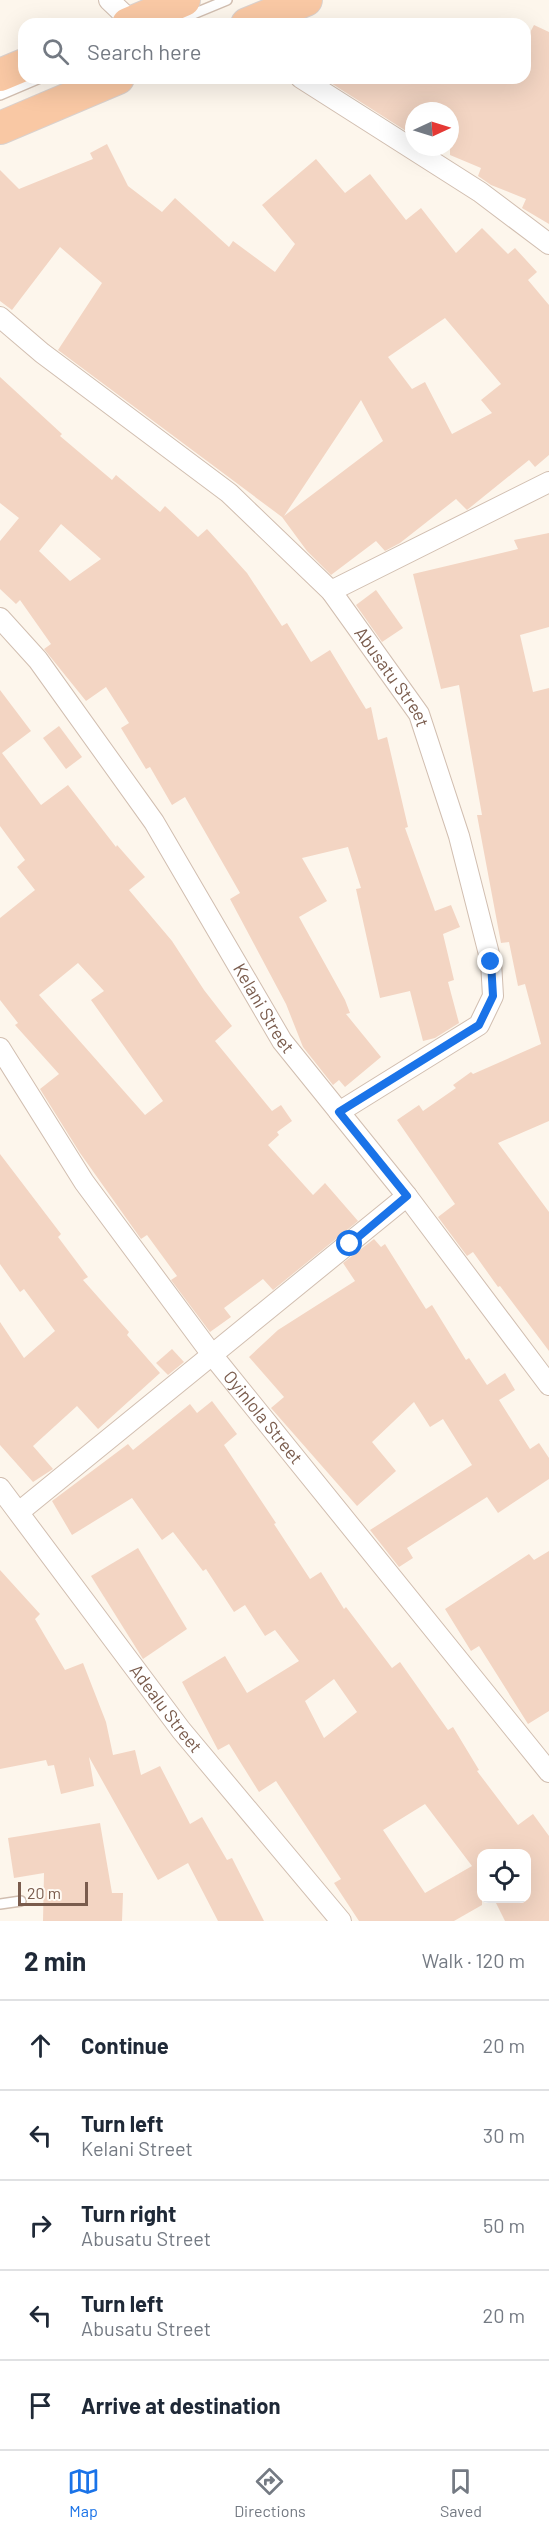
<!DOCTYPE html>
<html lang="en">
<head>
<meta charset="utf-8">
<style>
	body { margin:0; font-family:Barlow,sans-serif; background:#f2f2f3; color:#1f2937 }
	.controls { position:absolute; right:18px; bottom:18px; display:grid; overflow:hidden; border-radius:12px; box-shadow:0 6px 24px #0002 }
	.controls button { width:54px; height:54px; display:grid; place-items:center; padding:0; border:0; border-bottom:2px solid #e0e1e3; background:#fff; color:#1f2937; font:30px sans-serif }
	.compass { position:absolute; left:405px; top:102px; width:54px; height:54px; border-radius:50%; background:#fff; box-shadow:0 6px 24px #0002; rotate:86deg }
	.scale { position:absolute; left:18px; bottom:15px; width:70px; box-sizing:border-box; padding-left:6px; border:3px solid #7a5c4d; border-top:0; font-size:16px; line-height:21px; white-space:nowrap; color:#7a5c4d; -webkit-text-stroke:4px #fffaf3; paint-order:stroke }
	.stop { position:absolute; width:18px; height:18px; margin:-14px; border:4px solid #1a73e8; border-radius:50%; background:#fff }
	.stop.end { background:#1a73e8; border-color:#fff; box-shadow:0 2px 6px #0008 }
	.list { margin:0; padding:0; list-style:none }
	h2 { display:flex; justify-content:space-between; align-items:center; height:78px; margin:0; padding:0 24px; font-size:26px }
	h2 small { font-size:20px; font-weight:400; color:#747a83 }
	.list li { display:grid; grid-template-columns:39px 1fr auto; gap:18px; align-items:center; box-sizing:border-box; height:90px; padding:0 24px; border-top:2px solid #e0e1e3 }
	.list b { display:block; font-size:22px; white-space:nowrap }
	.list p { margin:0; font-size:20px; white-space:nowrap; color:#747a83 }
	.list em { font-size:20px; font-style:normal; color:#747a83 }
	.icon { flex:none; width:33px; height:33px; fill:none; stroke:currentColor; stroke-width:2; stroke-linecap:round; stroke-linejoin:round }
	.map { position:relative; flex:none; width:549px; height:1921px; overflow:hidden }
	.search { position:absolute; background:#fff; box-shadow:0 6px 24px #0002; left:18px; right:18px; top:18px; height:66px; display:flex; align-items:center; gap:15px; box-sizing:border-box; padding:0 21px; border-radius:18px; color:#747a83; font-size:22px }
	.sheet { height:528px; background:#fff }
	nav { display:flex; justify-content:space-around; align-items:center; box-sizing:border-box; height:84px; border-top:2px solid #e0e1e3; background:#fff; font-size:16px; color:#747a83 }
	nav a { display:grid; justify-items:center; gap:3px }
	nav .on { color:#1a73e8 }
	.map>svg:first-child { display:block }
	.building { fill:#f3d5c3; fill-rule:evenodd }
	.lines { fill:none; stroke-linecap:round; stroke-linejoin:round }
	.service-casing { stroke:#d1beb0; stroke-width:12 }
	.minor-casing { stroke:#d1beb0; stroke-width:22 }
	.trunk-casing { stroke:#dad1cd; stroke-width:34 }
	.service { stroke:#fff; stroke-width:9 }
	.minor { stroke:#fff; stroke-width:20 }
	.trunk { stroke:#f9c8a4; stroke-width:32 }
	.route { stroke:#1a73e8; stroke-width:8 }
	.labels { text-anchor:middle; stroke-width:5; stroke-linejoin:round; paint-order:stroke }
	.street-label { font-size:18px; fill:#7a5c4d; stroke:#fffaf3 }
</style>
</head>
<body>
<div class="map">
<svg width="549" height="1921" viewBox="0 0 549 1921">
	<rect width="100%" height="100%" fill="#fdf6ec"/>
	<g class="building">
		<path d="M 534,25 L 549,32 L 549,224 L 522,208 L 526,199 L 491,185 L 478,176 L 481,168 L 450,155 L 450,111 L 414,111 L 414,136 L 323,78 L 525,78 L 525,42 Z"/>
		<path d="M 107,144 L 128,186 L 162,212 L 175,198 L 229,247 L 233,241 L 275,272 L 295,244 L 262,205 L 316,159 L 345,193 L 370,174 L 406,220 L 421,208 L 456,253 L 482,228 L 508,254 L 515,248 L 537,272 L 528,280 L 549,305 L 549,455 L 535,467 L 529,460 L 467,510 L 456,499 L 400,543 L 385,551 L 376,541 L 331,575 L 307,551 L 282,517 L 58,350 L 102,283 L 60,247 L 12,310 L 0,301 L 0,170 L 19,189 L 93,159 L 90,153 ZM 445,318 L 501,384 L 481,400 L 492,413 L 452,434 L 425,382 L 412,389 L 388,357 ZM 361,400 L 383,441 L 284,516 Z"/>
		<path d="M 0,377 L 62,434 L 60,436 L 112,480 L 116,475 L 160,512 L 165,506 L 198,537 L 207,529 L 247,573 L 282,626 L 287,623 L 311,662 L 330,650 L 366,709 L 371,707 L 378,740 L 387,737 L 408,827 L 405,828 L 435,911 L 451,905 L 460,927 L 443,934 L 454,980 L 448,982 L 459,1023 L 435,1038 L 423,1041 L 410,991 L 380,998 L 356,889 L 361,888 L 348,847 L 302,858 L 327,901 L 299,917 L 345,1000 L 350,1013 L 346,1014 L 381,1057 L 345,1087 L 339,1080 L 333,1085 L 303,1047 L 286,1004 L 230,899 L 240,893 L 185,797 L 172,805 L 150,767 L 146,769 L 121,728 L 129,723 L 106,687 L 86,701 L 44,649 L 51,644 L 20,600 L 16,604 L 0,589 L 0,541 L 19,518 L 0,503 ZM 61,524 L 101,559 L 70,581 L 39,551 Z"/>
		<path d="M 549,533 L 549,627 L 520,635 L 533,692 L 549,688 L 549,1121 L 498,1143 L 549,1212 L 549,1351 L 500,1286 L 498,1287 L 473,1252 L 467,1256 L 438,1217 L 455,1204 L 397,1120 L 419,1105 L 423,1111 L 456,1088 L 453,1085 L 471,1072 L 473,1074 L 541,1044 L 525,984 L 518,986 L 509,942 L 501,943 L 477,815 L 482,815 L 459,685 L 441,689 L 413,574 L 518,549 L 514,540 Z"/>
		<path d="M 376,590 L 403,628 L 382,642 L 356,605 Z"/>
		<path d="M 0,690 L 31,731 L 2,753 L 41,805 L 68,785 L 116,847 L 117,845 L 145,877 L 129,890 L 172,941 L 204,990 L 232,1026 L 215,1041 L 272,1111 L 281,1105 L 292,1121 L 277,1132 L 279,1135 L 268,1145 L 313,1195 L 325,1183 L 358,1221 L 273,1290 L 263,1279 L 224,1308 L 231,1317 L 210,1332 L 171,1280 L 177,1276 L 147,1235 L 141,1239 L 80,1153 L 40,1089 L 59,1074 L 15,1025 L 18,1023 L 0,1000 L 0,918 L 35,890 L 17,867 L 25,860 L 0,826 ZM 78,963 L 104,991 L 91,1000 L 163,1101 L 145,1115 L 39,995 Z"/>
		<path d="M 59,726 L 82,757 L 66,769 L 43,738 Z"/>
		<path d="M 0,1154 L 61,1234 L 58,1237 L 88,1277 L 83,1280 L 129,1332 L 127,1335 L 160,1373 L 98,1429 L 77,1406 L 33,1446 L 53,1469 L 33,1482 L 0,1445 L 0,1322 L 24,1358 L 55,1331 L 24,1289 L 20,1292 L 0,1264 Z"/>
		<path d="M 374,1239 L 381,1247 L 385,1244 L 426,1309 L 432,1305 L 466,1360 L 469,1358 L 487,1385 L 505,1373 L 515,1390 L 499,1400 L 530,1449 L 539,1443 L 549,1458 L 549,1479 L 498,1513 L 487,1497 L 407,1548 L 413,1558 L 399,1567 L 370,1530 L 472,1465 L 443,1419 L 430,1427 L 414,1402 L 372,1442 L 396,1471 L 357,1506 L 271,1408 L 284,1397 L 249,1357 L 278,1330 L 355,1281 L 343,1263 Z"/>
		<path d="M 172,1349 L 184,1362 L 168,1375 L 156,1363 Z"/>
		<path d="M 212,1401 L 237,1434 L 224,1445 L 276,1523 L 274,1524 L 310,1579 L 321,1572 L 344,1609 L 346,1607 L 392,1668 L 400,1662 L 448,1730 L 453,1727 L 479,1770 L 477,1771 L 518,1825 L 533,1814 L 549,1836 L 549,1921 L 505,1921 L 494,1899 L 526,1899 L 526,1854 L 482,1854 L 482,1905 L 454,1921 L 359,1921 L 334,1883 L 341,1879 L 276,1781 L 259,1792 L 229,1744 L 218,1750 L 182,1682 L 225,1656 L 247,1693 L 299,1661 L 275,1630 L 265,1636 L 245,1605 L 234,1612 L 206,1569 L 203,1571 L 173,1532 L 162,1540 L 132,1498 L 72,1535 L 52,1501 L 128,1444 L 133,1450 L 190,1404 L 197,1413 ZM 334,1679 L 357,1712 L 324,1738 L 305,1701 ZM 425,1804 L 472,1866 L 425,1893 L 383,1830 Z"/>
		<path d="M 138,1548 L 187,1629 L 143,1659 L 91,1576 Z"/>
		<path d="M 549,1551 L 549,1711 L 528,1724 L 479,1646 L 471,1651 L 445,1609 L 529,1554 L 534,1560 Z"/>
		<path d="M 0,1570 L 40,1614 L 35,1619 L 65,1670 L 83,1663 L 106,1722 L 113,1755 L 135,1750 L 141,1775 L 160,1766 L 190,1824 L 202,1817 L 227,1860 L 232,1858 L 264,1921 L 218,1921 L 188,1863 L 158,1880 L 89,1757 L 94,1786 L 61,1794 L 54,1765 L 48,1766 L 46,1760 L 0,1769 Z"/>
		<path d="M 100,1823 L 112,1893 L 123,1893 L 122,1921 L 43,1921 L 44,1873 L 14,1878 L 8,1838 Z"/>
	</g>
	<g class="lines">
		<defs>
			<g id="service">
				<path d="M 169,24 L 227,0"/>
				<path d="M 0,95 L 40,78"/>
				<path d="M 0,1904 L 21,1901"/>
			</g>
			<g id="minor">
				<path d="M 109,0 L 132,22"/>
				<path d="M 301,78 L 480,192 L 549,244"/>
				<path id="s1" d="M 0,317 L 42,353 L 229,493 L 331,591 L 419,714 L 459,836 L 491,962 L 493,996 L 479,1025 L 339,1112"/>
				<path d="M 331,591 L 549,482"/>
				<path id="s2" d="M 0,618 L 38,660 L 154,822 L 282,1041 L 407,1196 L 549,1385"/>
				<path id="s3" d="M 0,1048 L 84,1182 L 213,1356 L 549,1772"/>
				<path id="s4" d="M 0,1488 L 181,1730 L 341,1921"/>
				<path d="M 19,1512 L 407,1196"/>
			</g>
			<g id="trunk">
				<path d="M 128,24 L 184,0"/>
				<path d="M 247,24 L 306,0"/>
				<path d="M 0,75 L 24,65"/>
				<path d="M 0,128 L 118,78"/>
			</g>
		</defs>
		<use href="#service" class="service-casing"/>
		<use href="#minor" class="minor-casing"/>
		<use href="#trunk" class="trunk-casing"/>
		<use href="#service" class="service"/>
		<use href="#minor" class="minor"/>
		<use href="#trunk" class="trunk"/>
	</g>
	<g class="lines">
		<path class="route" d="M 350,1244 L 407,1196 L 339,1112 L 479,1025 L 493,996 L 491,962"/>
	</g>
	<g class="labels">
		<g class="street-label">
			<text dy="6" stroke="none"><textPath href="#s1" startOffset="536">Abusatu Street</textPath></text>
			<text dy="6" stroke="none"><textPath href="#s2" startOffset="472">Kelani Street</textPath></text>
			<text dy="6" stroke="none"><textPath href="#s3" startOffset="454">Oyinlola Street</textPath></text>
			<text dy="6" stroke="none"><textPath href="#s4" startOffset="276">Adealu Street</textPath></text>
		</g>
	</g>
</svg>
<div class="controls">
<button><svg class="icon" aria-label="locate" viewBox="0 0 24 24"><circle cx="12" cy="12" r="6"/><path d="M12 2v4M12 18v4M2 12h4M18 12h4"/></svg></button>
</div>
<svg class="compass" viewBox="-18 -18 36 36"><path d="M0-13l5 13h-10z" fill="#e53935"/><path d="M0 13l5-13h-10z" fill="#747a83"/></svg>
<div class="scale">20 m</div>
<div class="stop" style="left:350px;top:1244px"></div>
<div class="stop end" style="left:491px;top:962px"></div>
<div class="search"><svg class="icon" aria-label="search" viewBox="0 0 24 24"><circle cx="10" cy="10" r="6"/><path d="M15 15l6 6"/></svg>Search here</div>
</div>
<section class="sheet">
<h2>2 min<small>Walk · 120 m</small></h2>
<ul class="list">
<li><svg class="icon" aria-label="ahead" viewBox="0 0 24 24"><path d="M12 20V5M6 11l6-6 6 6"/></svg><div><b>Continue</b></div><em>20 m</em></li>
<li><svg class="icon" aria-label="left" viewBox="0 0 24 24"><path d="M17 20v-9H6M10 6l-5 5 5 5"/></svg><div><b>Turn left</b><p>Kelani Street</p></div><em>30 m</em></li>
<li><svg class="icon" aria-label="right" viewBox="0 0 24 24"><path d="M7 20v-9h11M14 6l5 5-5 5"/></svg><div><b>Turn right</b><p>Abusatu Street</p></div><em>50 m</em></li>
<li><svg class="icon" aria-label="left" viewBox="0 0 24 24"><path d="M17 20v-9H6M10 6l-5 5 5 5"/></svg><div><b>Turn left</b><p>Abusatu Street</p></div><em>20 m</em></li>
<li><svg class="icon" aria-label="arrive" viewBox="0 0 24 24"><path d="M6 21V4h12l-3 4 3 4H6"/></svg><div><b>Arrive at destination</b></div></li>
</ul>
</section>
<nav>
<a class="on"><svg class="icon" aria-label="map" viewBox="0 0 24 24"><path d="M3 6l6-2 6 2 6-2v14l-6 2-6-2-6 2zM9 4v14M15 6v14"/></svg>Map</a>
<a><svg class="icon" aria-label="directions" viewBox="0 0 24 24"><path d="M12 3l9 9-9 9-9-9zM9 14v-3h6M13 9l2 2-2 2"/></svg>Directions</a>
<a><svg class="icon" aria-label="saved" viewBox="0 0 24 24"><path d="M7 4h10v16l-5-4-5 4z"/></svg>Saved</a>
</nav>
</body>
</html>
